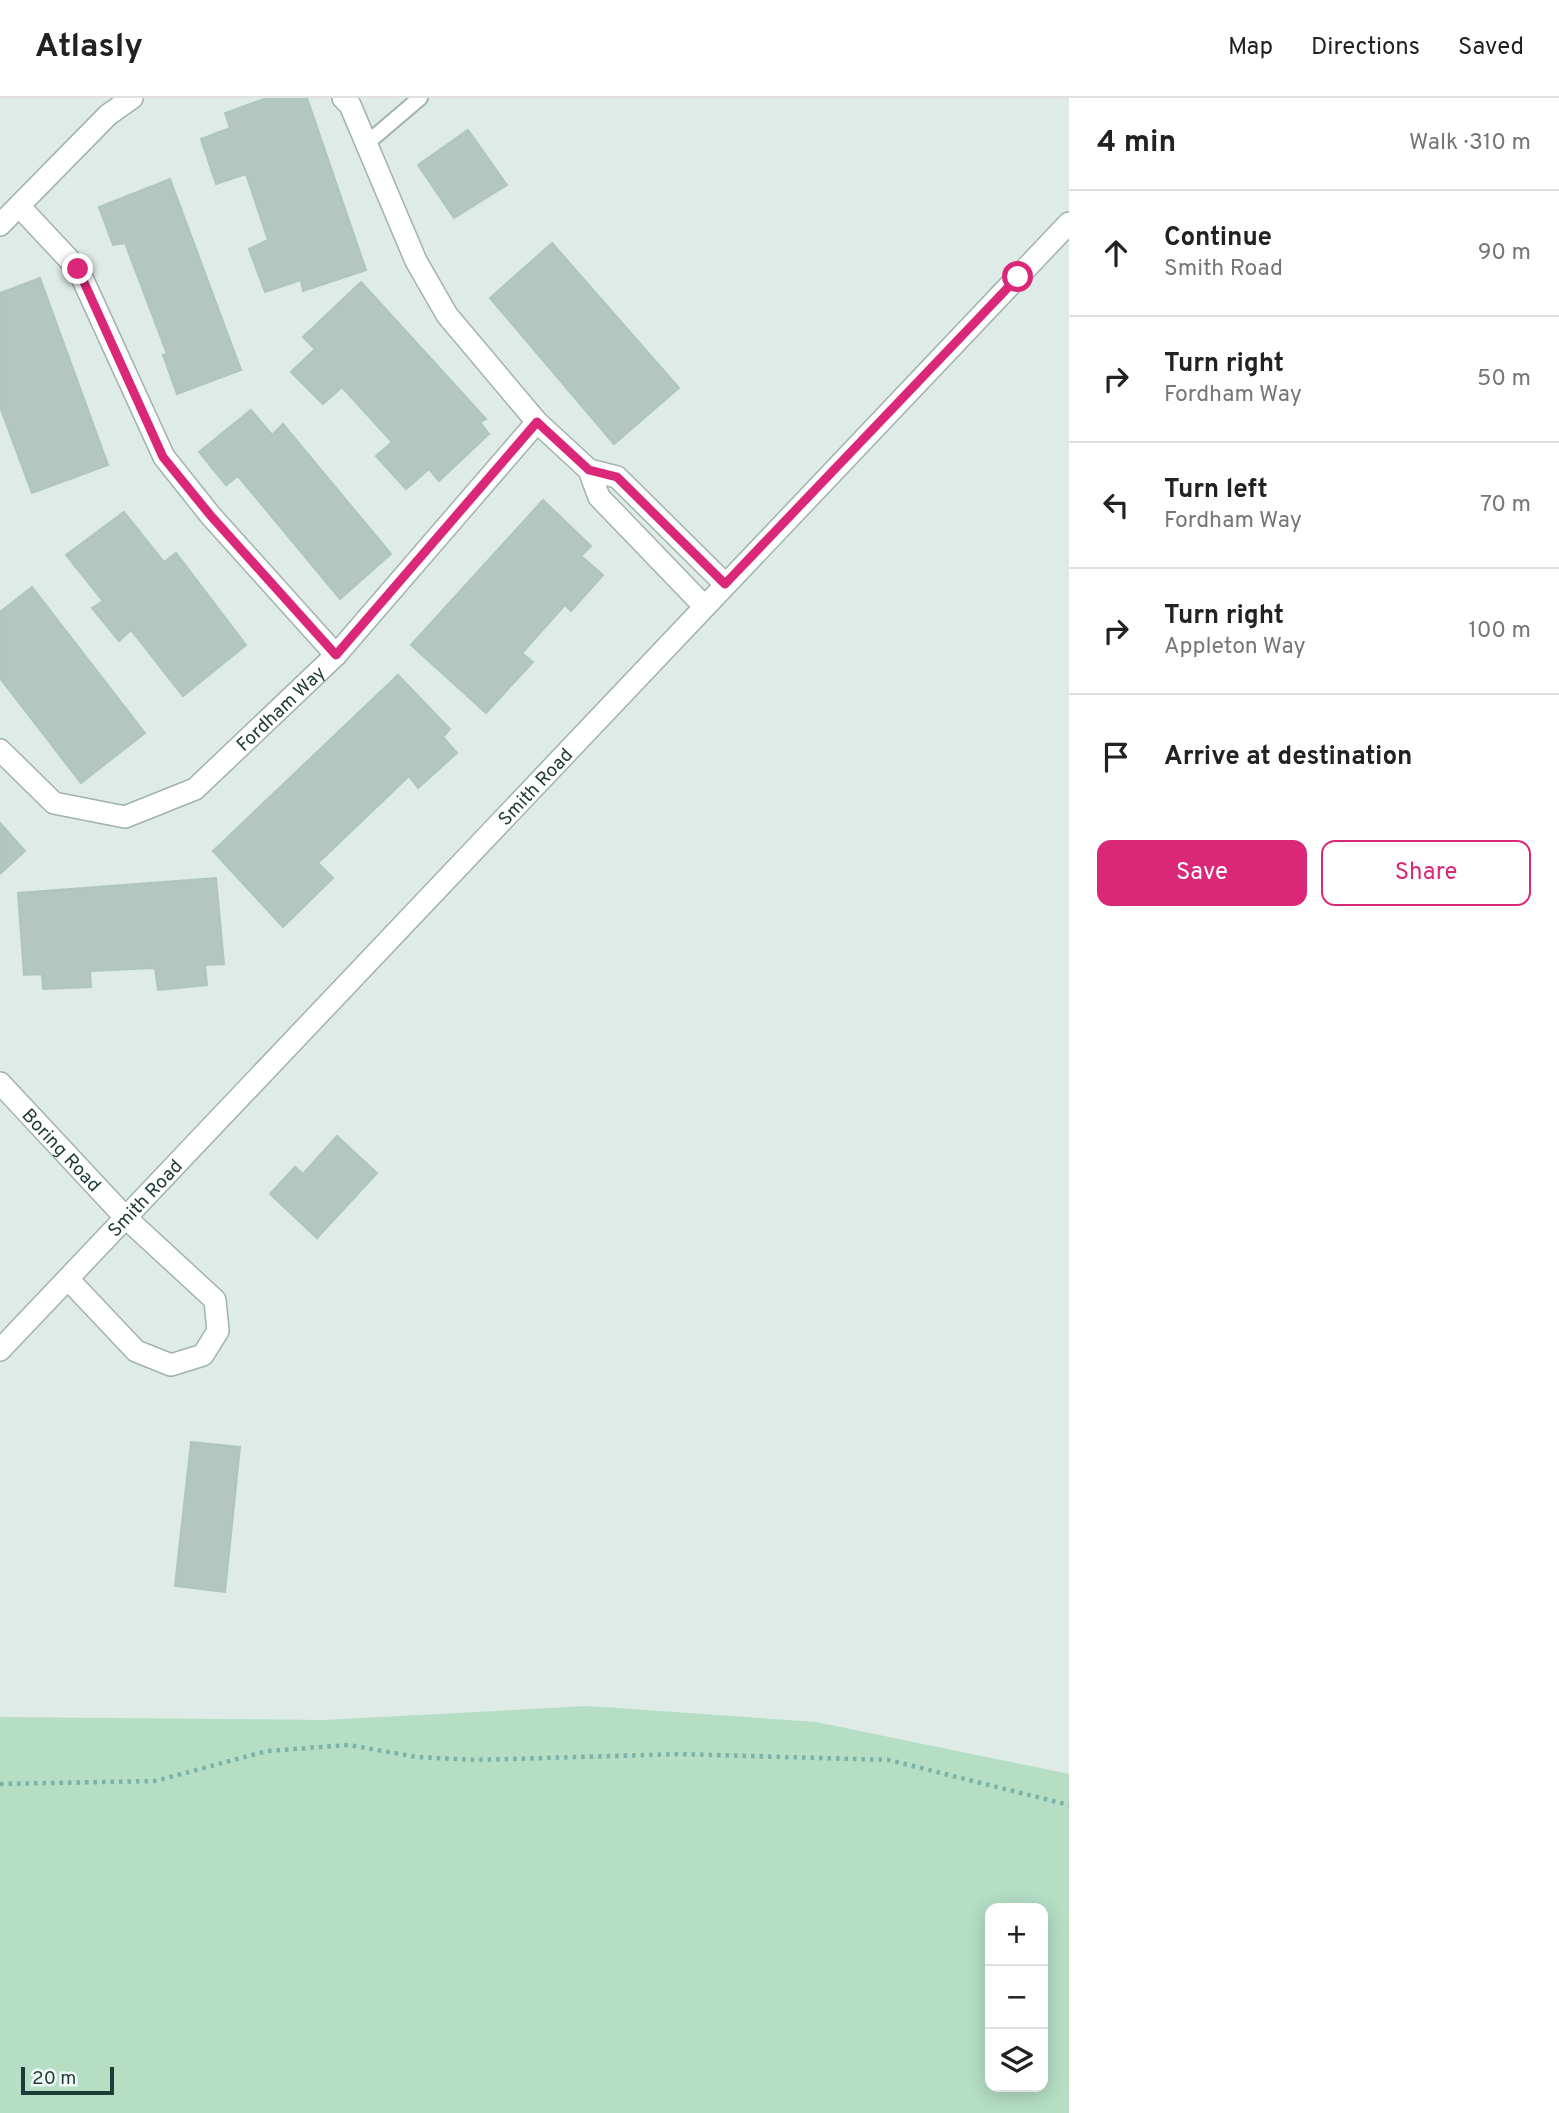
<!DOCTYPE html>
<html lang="en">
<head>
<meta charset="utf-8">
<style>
	body { margin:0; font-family:Overpass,sans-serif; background:#f6f6f6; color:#222 }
	.controls { position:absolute; right:21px; bottom:21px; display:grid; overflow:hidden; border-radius:14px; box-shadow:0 4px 18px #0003 }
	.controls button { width:63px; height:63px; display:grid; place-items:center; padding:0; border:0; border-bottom:2px solid #e0e0e0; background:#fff; color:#222; font:35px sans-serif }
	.scale { position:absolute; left:21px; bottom:18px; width:93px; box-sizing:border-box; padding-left:7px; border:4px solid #1e3c37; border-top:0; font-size:19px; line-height:24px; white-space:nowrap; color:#1e3c37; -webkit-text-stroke:5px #eff8f4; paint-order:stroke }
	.stop { position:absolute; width:21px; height:21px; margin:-16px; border:5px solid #db2777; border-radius:50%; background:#fff }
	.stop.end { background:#db2777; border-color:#fff; box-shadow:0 2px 7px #0008 }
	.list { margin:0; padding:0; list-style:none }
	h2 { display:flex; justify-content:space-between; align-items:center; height:91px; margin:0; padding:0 28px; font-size:30px }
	h2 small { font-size:23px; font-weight:400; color:#767676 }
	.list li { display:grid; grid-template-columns:46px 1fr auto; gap:21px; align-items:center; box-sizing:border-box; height:126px; padding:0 28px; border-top:2px solid #e0e0e0 }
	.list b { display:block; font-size:26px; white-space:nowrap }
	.list p { margin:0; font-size:23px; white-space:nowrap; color:#767676 }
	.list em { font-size:23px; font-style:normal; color:#767676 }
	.actions { display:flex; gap:14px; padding:21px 28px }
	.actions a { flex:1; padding:16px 0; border:2px solid #db2777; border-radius:14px; text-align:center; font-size:24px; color:#db2777 }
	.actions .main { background:#db2777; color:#fff }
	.icon { flex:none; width:38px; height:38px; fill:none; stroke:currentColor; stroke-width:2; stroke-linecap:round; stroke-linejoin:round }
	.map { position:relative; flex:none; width:1069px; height:2015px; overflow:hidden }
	header { display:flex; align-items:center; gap:42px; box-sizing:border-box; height:98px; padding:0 35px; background:#fff; border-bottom:2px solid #e0e0e0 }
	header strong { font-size:33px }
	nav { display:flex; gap:38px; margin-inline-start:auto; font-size:24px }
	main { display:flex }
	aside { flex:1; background:#fff }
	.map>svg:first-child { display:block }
	.green { fill:#b5dec5; fill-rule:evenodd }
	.building { fill:#b3c6c0; stroke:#b0c5bf; stroke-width:2 }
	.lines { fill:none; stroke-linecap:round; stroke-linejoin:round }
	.service-casing { stroke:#a1b3af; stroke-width:18 }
	.minor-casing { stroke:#a1b3af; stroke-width:24 }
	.tertiary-casing { stroke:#a1b3af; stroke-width:24 }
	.path { stroke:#7cb1a6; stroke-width:4.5; stroke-dasharray:3.5 5; stroke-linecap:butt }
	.service { stroke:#fff; stroke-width:14 }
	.minor { stroke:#fff; stroke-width:21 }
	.tertiary { stroke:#fff; stroke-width:21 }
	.route { stroke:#db2777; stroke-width:9 }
	.labels { text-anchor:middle; stroke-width:6; stroke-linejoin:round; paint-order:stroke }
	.street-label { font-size:19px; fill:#1e3c37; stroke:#eff8f4 }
</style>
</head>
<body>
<header>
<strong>Atlasly</strong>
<nav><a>Map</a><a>Directions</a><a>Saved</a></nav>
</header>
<main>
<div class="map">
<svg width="1069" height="2015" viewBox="0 0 1069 2015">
	<rect width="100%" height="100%" fill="#deebe7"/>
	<path class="green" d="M 588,1608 L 816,1624 L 1069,1676 L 1069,2015 L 0,2015 L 0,1619 L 324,1622 ZM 990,1810 L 1043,1810 L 1043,1989 L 990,1989 Z"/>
	<g class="building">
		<path d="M 267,0 L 307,0 L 366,172 L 303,193 L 301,182 L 265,194 L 249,151 L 268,142 L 246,76 L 216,86 L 201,41 L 230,30 L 225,15 Z"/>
		<path d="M 468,32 L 507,87 L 454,120 L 418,67 Z"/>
		<path d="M 170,81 L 241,272 L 177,296 L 163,257 L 167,256 L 125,145 L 113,147 L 99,109 Z"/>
		<path d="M 552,145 L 679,290 L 614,346 L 490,200 Z"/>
		<path d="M 40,180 L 108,367 L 32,395 L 0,309 L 0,195 Z"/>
		<path d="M 361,184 L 486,321 L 480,324 L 489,336 L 439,383 L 429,371 L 406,391 L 376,358 L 392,344 L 342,289 L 323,306 L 291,274 L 315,251 L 303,239 Z"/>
		<path d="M 251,312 L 272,337 L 283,326 L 391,456 L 340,501 L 238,378 L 226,387 L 199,354 Z"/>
		<path d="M 543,402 L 591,448 L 581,458 L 603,477 L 571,513 L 565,507 L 522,555 L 533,564 L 486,615 L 411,547 Z"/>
		<path d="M 124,414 L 164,464 L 176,455 L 246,547 L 183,598 L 131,532 L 119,543 L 92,510 L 103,503 L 66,457 Z"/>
		<path d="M 32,489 L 145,635 L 81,685 L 0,580 L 0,514 Z"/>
		<path d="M 398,577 L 450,631 L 443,639 L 457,655 L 418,690 L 409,678 L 318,765 L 333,780 L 283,829 L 213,753 Z"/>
		<path d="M 0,725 L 25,753 L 0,776 Z"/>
		<path d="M 216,780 L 224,866 L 205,867 L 207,887 L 158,892 L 155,870 L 90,873 L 91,889 L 43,891 L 42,876 L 24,877 L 18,795 Z"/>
		<path d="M 337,1038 L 377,1075 L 317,1140 L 270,1096 L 295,1069 L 303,1076 Z"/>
		<path d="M 191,1344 L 240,1349 L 225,1494 L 175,1488 Z"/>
	</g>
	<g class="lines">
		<defs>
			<path id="service" d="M 366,46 L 420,0"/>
			<g id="minor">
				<path d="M 343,0 L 350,7 L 416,163 L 447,217 L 537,324 L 589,372 L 599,399 L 704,508"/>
				<path d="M 19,108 L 78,171 L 164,359 L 211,418 L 336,557"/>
				<path d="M 0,127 L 108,17 L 132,0"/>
				<path d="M 589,372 L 617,379 L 725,486"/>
				<path id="s1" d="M 0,652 L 54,705 L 125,719 L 195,691 L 336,557 L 537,324"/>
				<path id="s2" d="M 0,985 L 125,1119 L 215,1202 L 218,1233 L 203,1257 L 171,1267 L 136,1253 L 68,1181"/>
			</g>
			<g id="tertiary">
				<path id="s3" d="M 0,1252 L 1069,125"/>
			</g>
		</defs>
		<use href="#service" class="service-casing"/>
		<use href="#minor" class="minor-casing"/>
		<use href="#tertiary" class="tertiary-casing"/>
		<path class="path" d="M 0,1686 L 155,1683 L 267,1653 L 349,1647 L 417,1659 L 476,1662 L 679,1656 L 889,1662 L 1069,1707"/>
		<use href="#service" class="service"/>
		<use href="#minor" class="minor"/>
		<use href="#tertiary" class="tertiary"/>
	</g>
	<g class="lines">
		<path class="route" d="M 78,171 L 163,359 L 211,418 L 336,557 L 537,324 L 589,372 L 617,379 L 725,486 L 1018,179"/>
	</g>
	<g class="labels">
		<g class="street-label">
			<text dy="7" stroke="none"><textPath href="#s1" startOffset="341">Fordham Way</textPath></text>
			<text dy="7" stroke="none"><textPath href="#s3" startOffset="777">Smith Road</textPath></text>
			<text dy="7" stroke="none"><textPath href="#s2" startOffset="91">Boring Road</textPath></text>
			<text dy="7" stroke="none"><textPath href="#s3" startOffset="210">Smith Road</textPath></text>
		</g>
	</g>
</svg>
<div class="controls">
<button>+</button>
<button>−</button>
<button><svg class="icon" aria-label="layers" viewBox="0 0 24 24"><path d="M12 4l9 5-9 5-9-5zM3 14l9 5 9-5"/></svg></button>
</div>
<div class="scale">20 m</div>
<div class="stop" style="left:1018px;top:179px"></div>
<div class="stop end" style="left:78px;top:171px"></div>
</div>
<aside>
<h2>4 min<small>Walk · 310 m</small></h2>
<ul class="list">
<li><svg class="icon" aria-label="ahead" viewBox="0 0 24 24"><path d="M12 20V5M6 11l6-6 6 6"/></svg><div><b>Continue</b><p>Smith Road</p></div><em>90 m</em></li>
<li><svg class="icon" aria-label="right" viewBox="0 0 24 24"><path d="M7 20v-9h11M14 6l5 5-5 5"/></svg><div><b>Turn right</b><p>Fordham Way</p></div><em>50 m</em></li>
<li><svg class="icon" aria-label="left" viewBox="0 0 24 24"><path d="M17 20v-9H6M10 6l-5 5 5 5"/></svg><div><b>Turn left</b><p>Fordham Way</p></div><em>70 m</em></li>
<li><svg class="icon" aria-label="right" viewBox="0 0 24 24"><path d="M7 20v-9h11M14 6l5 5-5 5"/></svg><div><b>Turn right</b><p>Appleton Way</p></div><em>100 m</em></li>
<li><svg class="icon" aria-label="arrive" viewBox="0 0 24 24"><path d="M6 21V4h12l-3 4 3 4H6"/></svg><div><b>Arrive at destination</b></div></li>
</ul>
<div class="actions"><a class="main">Save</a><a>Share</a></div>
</aside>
</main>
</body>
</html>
